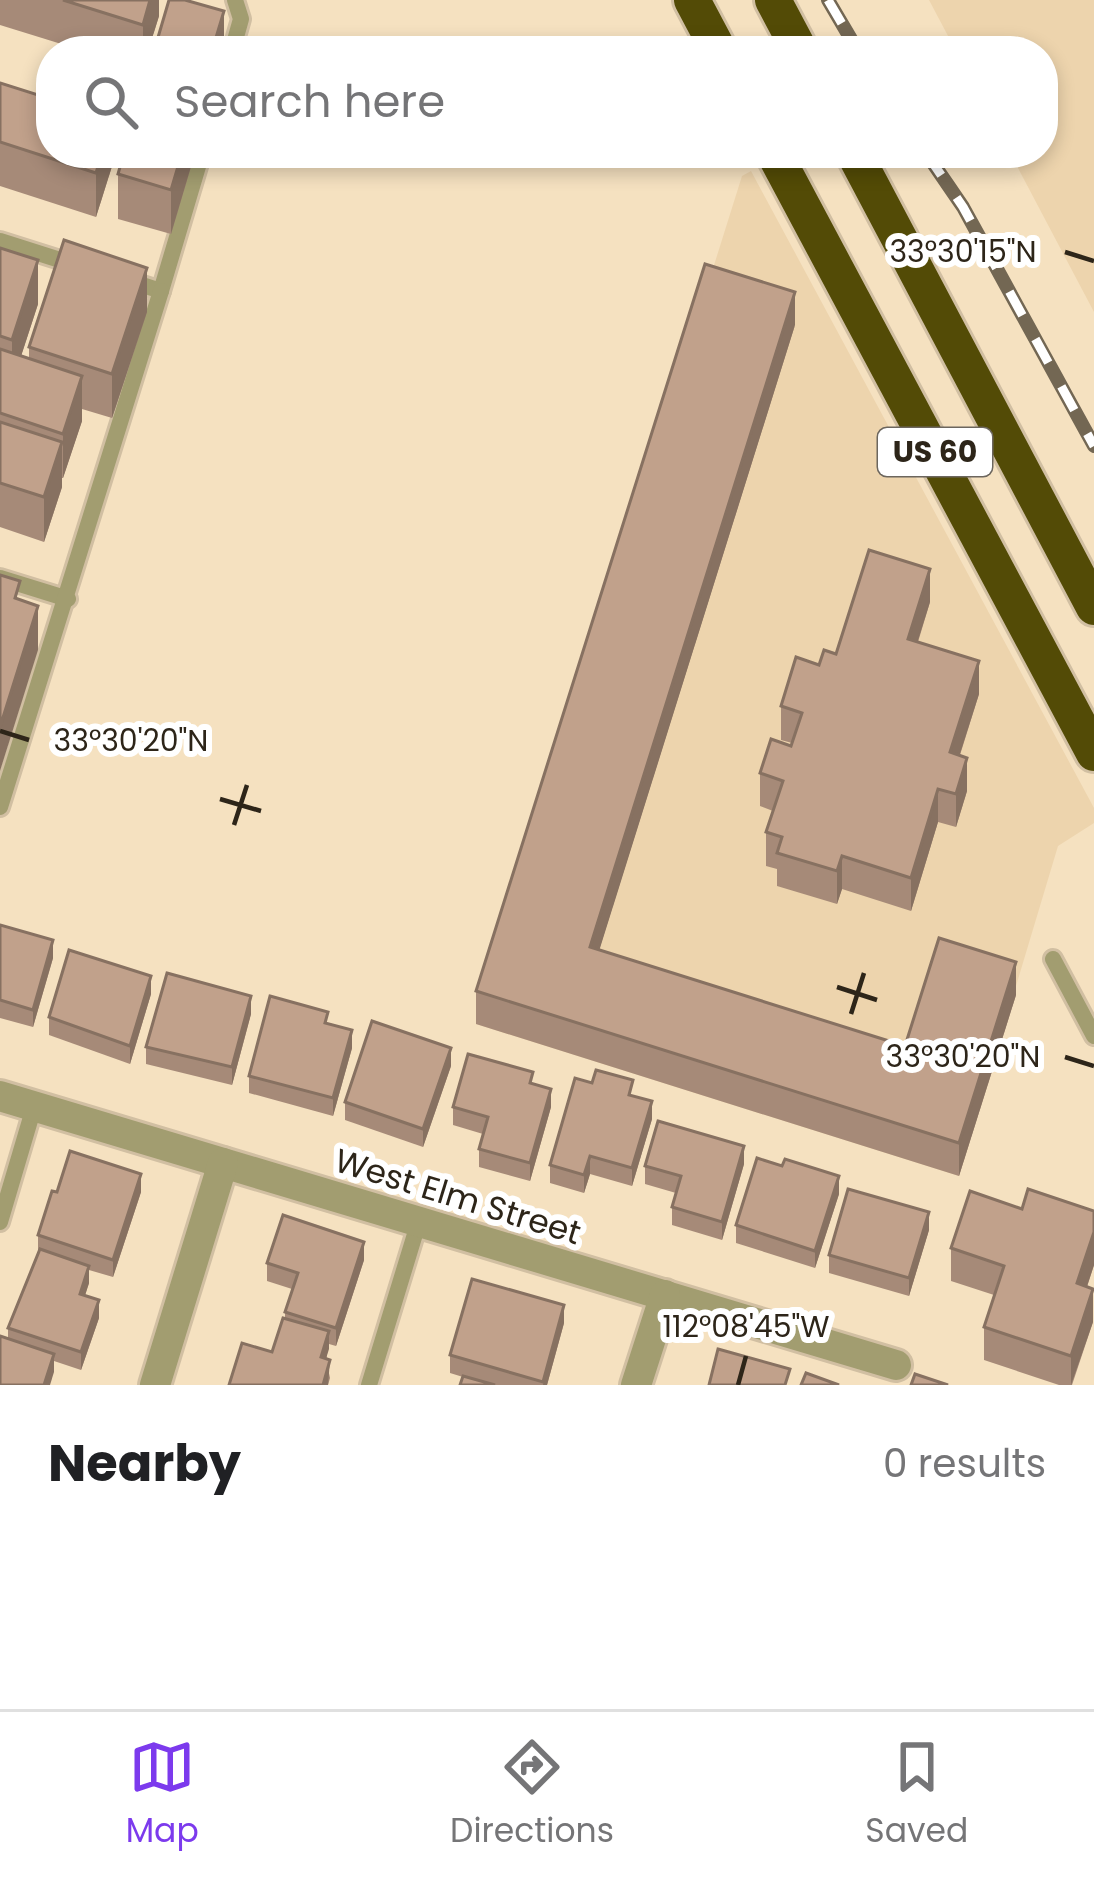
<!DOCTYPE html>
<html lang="en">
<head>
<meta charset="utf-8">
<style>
	body { margin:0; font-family:Poppins,sans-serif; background:#f2f2f2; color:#202124 }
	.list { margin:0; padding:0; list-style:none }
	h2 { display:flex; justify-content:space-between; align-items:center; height:156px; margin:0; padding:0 48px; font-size:51px }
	h2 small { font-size:39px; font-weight:400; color:#757577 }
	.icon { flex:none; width:66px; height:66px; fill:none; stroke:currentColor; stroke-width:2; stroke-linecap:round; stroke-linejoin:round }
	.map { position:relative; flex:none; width:1094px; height:1385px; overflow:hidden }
	.search { position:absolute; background:#fff; box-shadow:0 6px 18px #0003; left:36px; right:36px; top:36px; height:132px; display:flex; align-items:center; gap:30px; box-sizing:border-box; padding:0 42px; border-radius:48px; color:#757577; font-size:45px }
	.sheet { height:324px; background:#fff }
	nav { display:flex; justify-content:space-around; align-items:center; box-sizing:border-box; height:168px; border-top:3px solid #e0e0e0; background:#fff; font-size:33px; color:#757577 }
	nav a { display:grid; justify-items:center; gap:6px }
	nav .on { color:#7c3aed }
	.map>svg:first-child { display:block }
	.built { fill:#edd4ad }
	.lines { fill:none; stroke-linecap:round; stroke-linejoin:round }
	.lane-casing { stroke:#d1bfa2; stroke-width:22 }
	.street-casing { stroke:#d1bfa2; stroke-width:36 }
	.highway-casing { stroke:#d1bfa2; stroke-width:42 }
	.lane { stroke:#a29d70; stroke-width:16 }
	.street { stroke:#a29d70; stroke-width:30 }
	.highway { stroke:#534b06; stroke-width:36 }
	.rail-casing { stroke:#736753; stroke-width:14 }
	.rail { stroke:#fff; stroke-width:9; stroke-dasharray:27; stroke-linecap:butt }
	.wall { fill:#a68a78 }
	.shaded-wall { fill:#877161 }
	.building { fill:#c1a18b; stroke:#877161; stroke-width:3 }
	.ticks { fill:none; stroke:#2d2519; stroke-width:4.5 }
	.labels { text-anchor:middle; stroke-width:12; stroke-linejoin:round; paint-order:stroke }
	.shield { fill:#fff; stroke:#6c665e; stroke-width:3 }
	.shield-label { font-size:30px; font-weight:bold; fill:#2d2519 }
	.street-label { font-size:33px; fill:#2d2519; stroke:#fff }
	.ticks-label { font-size:30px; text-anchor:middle; fill:#2d2519; stroke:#fff; stroke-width:12; stroke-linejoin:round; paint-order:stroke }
</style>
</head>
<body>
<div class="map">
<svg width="1094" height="1385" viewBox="0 0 1094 1385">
	<rect width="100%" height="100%" fill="#f5e1c0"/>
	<g class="built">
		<path d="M 929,0 L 1094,0 L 1094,312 L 1010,153 L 1043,153 L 1043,51 L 956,51 Z"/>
		<path d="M 751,171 L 1094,808 L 1094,823 L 1058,846 L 959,1176 L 476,1024 L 742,176 Z"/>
	</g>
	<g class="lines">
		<defs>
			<g id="lane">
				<path d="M 232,51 L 241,19 L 235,0"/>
				<path d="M 0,241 L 79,266"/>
				<path d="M 127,280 L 161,291 L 202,153"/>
				<path d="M 0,578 L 68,599"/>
				<path d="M 0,807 L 161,291"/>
				<path d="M 1053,959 L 1094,1036"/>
				<path d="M 0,1222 L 34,1107"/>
				<path d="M 369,1385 L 419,1221"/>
			</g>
			<g id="street">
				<path d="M 0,1096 L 896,1365"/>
				<path d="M 155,1385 L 223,1163"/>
				<path d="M 636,1385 L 665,1295"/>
			</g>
			<g id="highway">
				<path d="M 692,0 L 719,51"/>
				<path d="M 773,0 L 800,51"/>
				<path d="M 774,153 L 1094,753"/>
				<path d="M 854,153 L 1094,607"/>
			</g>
		</defs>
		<use href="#lane" class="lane-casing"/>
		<use href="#street" class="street-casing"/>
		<use href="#highway" class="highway-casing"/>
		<use href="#lane" class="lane"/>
		<use href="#street" class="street"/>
		<use href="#highway" class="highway"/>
		<defs>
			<g id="rail">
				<path d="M 828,0 L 858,51"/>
				<path d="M 926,153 L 963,207 L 1094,446"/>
			</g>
		</defs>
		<use href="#rail" class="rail-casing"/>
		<use href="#rail" class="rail"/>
	</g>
	<g class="wall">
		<path d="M 0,0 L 159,0 L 159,16 L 148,51 L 84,51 L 0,25 Z"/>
		<path d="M 0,83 L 113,153 L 113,163 L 96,217 L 0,186 Z"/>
		<path d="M 124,153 L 195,153 L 171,234 L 118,219 L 118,174 Z"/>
		<path d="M 0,248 L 38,304 L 21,356 L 29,359 L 29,347 L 147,312 L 112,418 L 82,409 L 82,421 L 63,478 L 62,478 L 62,487 L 44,542 L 0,527 Z"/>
		<path d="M 795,325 L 599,950 L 905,1046 L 1016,995 L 959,1176 L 476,1024 L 476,991 Z"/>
		<path d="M 930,602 L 918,642 L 979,694 L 960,755 L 967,791 L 956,827 L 938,822 L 911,911 L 842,889 L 837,904 L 777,886 L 777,869 L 766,866 L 766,832 L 773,811 L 760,806 L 760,773 L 792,743 L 781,740 L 781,706 L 819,665 Z"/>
		<path d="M 0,925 L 53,958 L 33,1027 L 0,1018 Z"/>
		<path d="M 151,994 L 130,1064 L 49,1035 L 49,1017 Z"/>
		<path d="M 251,1014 L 232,1085 L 146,1064 L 146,1047 Z"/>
		<path d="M 328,1024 L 352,1048 L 333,1116 L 249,1093 L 249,1076 Z"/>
		<path d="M 451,1066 L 423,1147 L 345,1120 L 345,1102 Z"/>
		<path d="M 533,1084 L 551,1107 L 530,1181 L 479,1167 L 479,1149 L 483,1134 L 453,1125 L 453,1107 Z"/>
		<path d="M 633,1096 L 652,1119 L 632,1186 L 590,1174 L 584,1193 L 550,1183 L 550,1165 Z"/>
		<path d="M 744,1164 L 722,1240 L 672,1225 L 672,1207 L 676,1193 L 645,1184 L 645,1166 Z"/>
		<path d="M 782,1166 L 839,1194 L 815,1268 L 736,1243 L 736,1225 Z"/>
		<path d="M 57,1192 L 141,1192 L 113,1277 L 89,1270 L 89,1283 L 85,1295 L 99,1318 L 81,1370 L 54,1361 L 54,1372 L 8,1339 L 8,1328 L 38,1253 L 38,1235 Z"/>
		<path d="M 1022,1209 L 1094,1211 L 1094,1265 L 1087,1287 L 1093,1322 L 1072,1385 L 1059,1385 L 984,1360 L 984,1327 L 994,1295 L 951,1281 L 951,1248 Z"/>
		<path d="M 929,1230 L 909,1296 L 829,1273 L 829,1255 Z"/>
		<path d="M 364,1260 L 336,1346 L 329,1344 L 326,1359 L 330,1378 L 328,1385 L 229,1385 L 272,1352 L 285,1318 L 285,1312 L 292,1289 L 267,1281 L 267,1263 Z"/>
		<path d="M 564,1323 L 547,1385 L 460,1385 L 463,1377 L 450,1373 L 450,1355 Z"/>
	</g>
	<g class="shaded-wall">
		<path d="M 150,0 L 159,0 L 159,16 L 148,51 L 143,51 L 143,25 Z"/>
		<path d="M 224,11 L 224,51 L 212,51 Z"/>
		<path d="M 102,153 L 113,153 L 113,163 L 96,217 L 96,173 Z"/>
		<path d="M 182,153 L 195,153 L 171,234 L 171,190 Z"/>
		<path d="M 38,260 L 38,304 L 12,384 L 12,340 Z"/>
		<path d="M 147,268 L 147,312 L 112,418 L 112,374 Z"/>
		<path d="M 795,292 L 795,325 L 590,980 L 590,947 Z"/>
		<path d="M 82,376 L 82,421 L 63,478 L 63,434 Z"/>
		<path d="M 62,442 L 62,487 L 44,542 L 44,497 Z"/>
		<path d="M 930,569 L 930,602 L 908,672 L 908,639 Z"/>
		<path d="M 38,606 L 38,650 L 0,771 L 0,727 Z"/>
		<path d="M 979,661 L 979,694 L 950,785 L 950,752 Z"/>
		<path d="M 967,758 L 967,791 L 956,827 L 956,794 Z"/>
		<path d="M 938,789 L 938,822 L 911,911 L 911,878 Z"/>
		<path d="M 842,856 L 842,889 L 837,904 L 837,871 Z"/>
		<path d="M 53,940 L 53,958 L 33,1027 L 33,1010 Z"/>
		<path d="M 1016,962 L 1016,995 L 959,1176 L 959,1143 Z"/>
		<path d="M 151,976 L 151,994 L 130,1064 L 130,1046 Z"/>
		<path d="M 251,996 L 251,1014 L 232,1085 L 232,1067 Z"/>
		<path d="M 352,1030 L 352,1048 L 333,1116 L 333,1098 Z"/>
		<path d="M 451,1048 L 451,1066 L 423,1147 L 423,1129 Z"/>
		<path d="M 551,1089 L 551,1107 L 530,1181 L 530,1163 Z"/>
		<path d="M 652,1101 L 652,1119 L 632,1186 L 632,1168 Z"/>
		<path d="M 744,1146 L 744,1164 L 722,1240 L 722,1222 Z"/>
		<path d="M 590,1156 L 590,1174 L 584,1193 L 584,1175 Z"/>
		<path d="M 141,1174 L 141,1192 L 113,1277 L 113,1260 Z"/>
		<path d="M 839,1176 L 839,1194 L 815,1268 L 815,1251 Z"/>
		<path d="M 929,1212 L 929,1230 L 909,1296 L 909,1278 Z"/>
		<path d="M 1094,1232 L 1094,1265 L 1077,1316 L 1077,1283 Z"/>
		<path d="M 364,1242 L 364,1260 L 336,1346 L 336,1328 Z"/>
		<path d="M 89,1266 L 89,1283 L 80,1311 L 80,1294 Z"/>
		<path d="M 1093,1289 L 1093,1322 L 1071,1385 L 1071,1356 Z"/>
		<path d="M 99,1300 L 99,1318 L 81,1370 L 81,1352 Z"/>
		<path d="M 564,1305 L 564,1323 L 547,1385 L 543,1385 Z"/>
		<path d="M 329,1331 L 329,1349 L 321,1375 L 321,1357 Z"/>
		<path d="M 54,1354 L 54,1372 L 50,1385 L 44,1385 Z"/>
		<path d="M 330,1360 L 328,1385 L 323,1385 Z"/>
	</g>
	<g class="building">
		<path d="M 63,0 L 150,0 L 143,25 Z"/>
		<path d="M 169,0 L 185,0 L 224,11 L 212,51 L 154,51 Z"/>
		<path d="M 0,83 L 51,99 L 51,153 L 102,153 L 96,173 L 0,142 Z"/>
		<path d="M 124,153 L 182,153 L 171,190 L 118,174 Z"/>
		<path d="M 64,240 L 147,268 L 112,374 L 29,347 Z"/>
		<path d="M 0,248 L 38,260 L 12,340 L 0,336 Z"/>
		<path d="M 705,264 L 795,292 L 590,947 L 905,1046 L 939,938 L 1016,962 L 959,1143 L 476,991 Z"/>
		<path d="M 0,349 L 82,376 L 63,434 L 0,413 Z"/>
		<path d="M 0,422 L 62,442 L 44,497 L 0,483 Z"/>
		<path d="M 869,550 L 930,569 L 908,639 L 979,661 L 950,752 L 967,758 L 956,794 L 938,789 L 911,878 L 842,856 L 837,871 L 777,853 L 782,837 L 766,832 L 783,781 L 760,773 L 771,739 L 791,746 L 802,713 L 781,706 L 796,657 L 819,665 L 824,650 L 836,654 Z"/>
		<path d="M 0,575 L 20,581 L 15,598 L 38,606 L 0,727 Z"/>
		<path d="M 0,925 L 53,940 L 33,1010 L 0,1000 Z"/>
		<path d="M 69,950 L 151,976 L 130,1046 L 49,1017 Z"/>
		<path d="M 167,973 L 251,996 L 232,1067 L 146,1047 Z"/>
		<path d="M 270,996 L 328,1012 L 325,1023 L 352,1030 L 333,1098 L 249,1076 Z"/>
		<path d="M 372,1021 L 451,1048 L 423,1129 L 345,1102 Z"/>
		<path d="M 468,1054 L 533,1072 L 530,1083 L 551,1089 L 530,1163 L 479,1149 L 488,1117 L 453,1107 Z"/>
		<path d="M 596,1070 L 633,1080 L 629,1095 L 652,1101 L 632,1168 L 590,1156 L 584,1175 L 550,1165 L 575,1078 L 592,1083 Z"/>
		<path d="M 658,1121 L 744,1146 L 722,1222 L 672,1207 L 681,1176 L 645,1166 Z"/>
		<path d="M 70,1151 L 141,1174 L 113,1260 L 38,1235 L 52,1191 L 57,1192 Z"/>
		<path d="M 757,1158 L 782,1166 L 785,1159 L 839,1176 L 815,1251 L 736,1225 Z"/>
		<path d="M 848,1189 L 929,1212 L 909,1278 L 829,1255 Z"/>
		<path d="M 1028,1189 L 1094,1211 L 1094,1232 L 1077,1283 L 1093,1289 L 1071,1356 L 984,1327 L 1004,1266 L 951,1248 L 970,1191 L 1022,1209 Z"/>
		<path d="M 283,1215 L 364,1242 L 336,1328 L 285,1312 L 298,1273 L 267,1263 Z"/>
		<path d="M 40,1249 L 89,1266 L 80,1294 L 99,1300 L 81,1352 L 8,1328 Z"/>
		<path d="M 472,1279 L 564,1305 L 543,1382 L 450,1355 Z"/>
		<path d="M 283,1318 L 329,1331 L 321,1357 L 330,1360 L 323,1385 L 229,1385 L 242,1343 L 272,1352 Z"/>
		<path d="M 0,1336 L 54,1354 L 44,1385 L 0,1385 Z"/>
		<path d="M 718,1349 L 790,1369 L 785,1385 L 709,1385 Z"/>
		<path d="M 806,1373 L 839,1385 L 801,1385 Z"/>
		<path d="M 915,1374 L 948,1385 L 911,1385 Z"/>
		<path d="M 463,1376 L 495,1385 L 460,1385 Z"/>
	</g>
	<path class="ticks" d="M 1065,252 L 1094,261M 0,731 L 29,740M 220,799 L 261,811M 234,825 L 247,785M 837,987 L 877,1000M 851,1014 L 864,973M 1065,1057 L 1094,1066M 738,1385 L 746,1356"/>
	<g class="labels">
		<rect class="shield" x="878" y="428" width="114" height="48" rx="9"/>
		<g class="shield-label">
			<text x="935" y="462">US 60</text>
		</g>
		<g class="street-label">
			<text transform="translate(458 1196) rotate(17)" y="12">West Elm Street</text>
		</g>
	</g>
	<g class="ticks-label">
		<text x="963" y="262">33°30'15"N</text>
		<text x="131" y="751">33°30'20"N</text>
		<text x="963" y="1067">33°30'20"N</text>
		<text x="746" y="1337">112°08'45"W</text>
	</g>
</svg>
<div class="search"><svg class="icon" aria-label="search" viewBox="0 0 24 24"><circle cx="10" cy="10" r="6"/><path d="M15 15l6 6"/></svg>Search here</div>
</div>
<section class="sheet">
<h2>Nearby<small>0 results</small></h2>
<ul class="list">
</ul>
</section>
<nav>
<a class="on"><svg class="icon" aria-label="map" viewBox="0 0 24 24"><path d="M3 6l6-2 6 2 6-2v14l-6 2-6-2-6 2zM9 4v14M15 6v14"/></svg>Map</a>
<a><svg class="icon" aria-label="directions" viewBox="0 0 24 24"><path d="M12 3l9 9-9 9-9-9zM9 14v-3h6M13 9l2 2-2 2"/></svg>Directions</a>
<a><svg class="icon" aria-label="saved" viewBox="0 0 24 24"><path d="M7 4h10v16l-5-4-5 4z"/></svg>Saved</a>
</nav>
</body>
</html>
